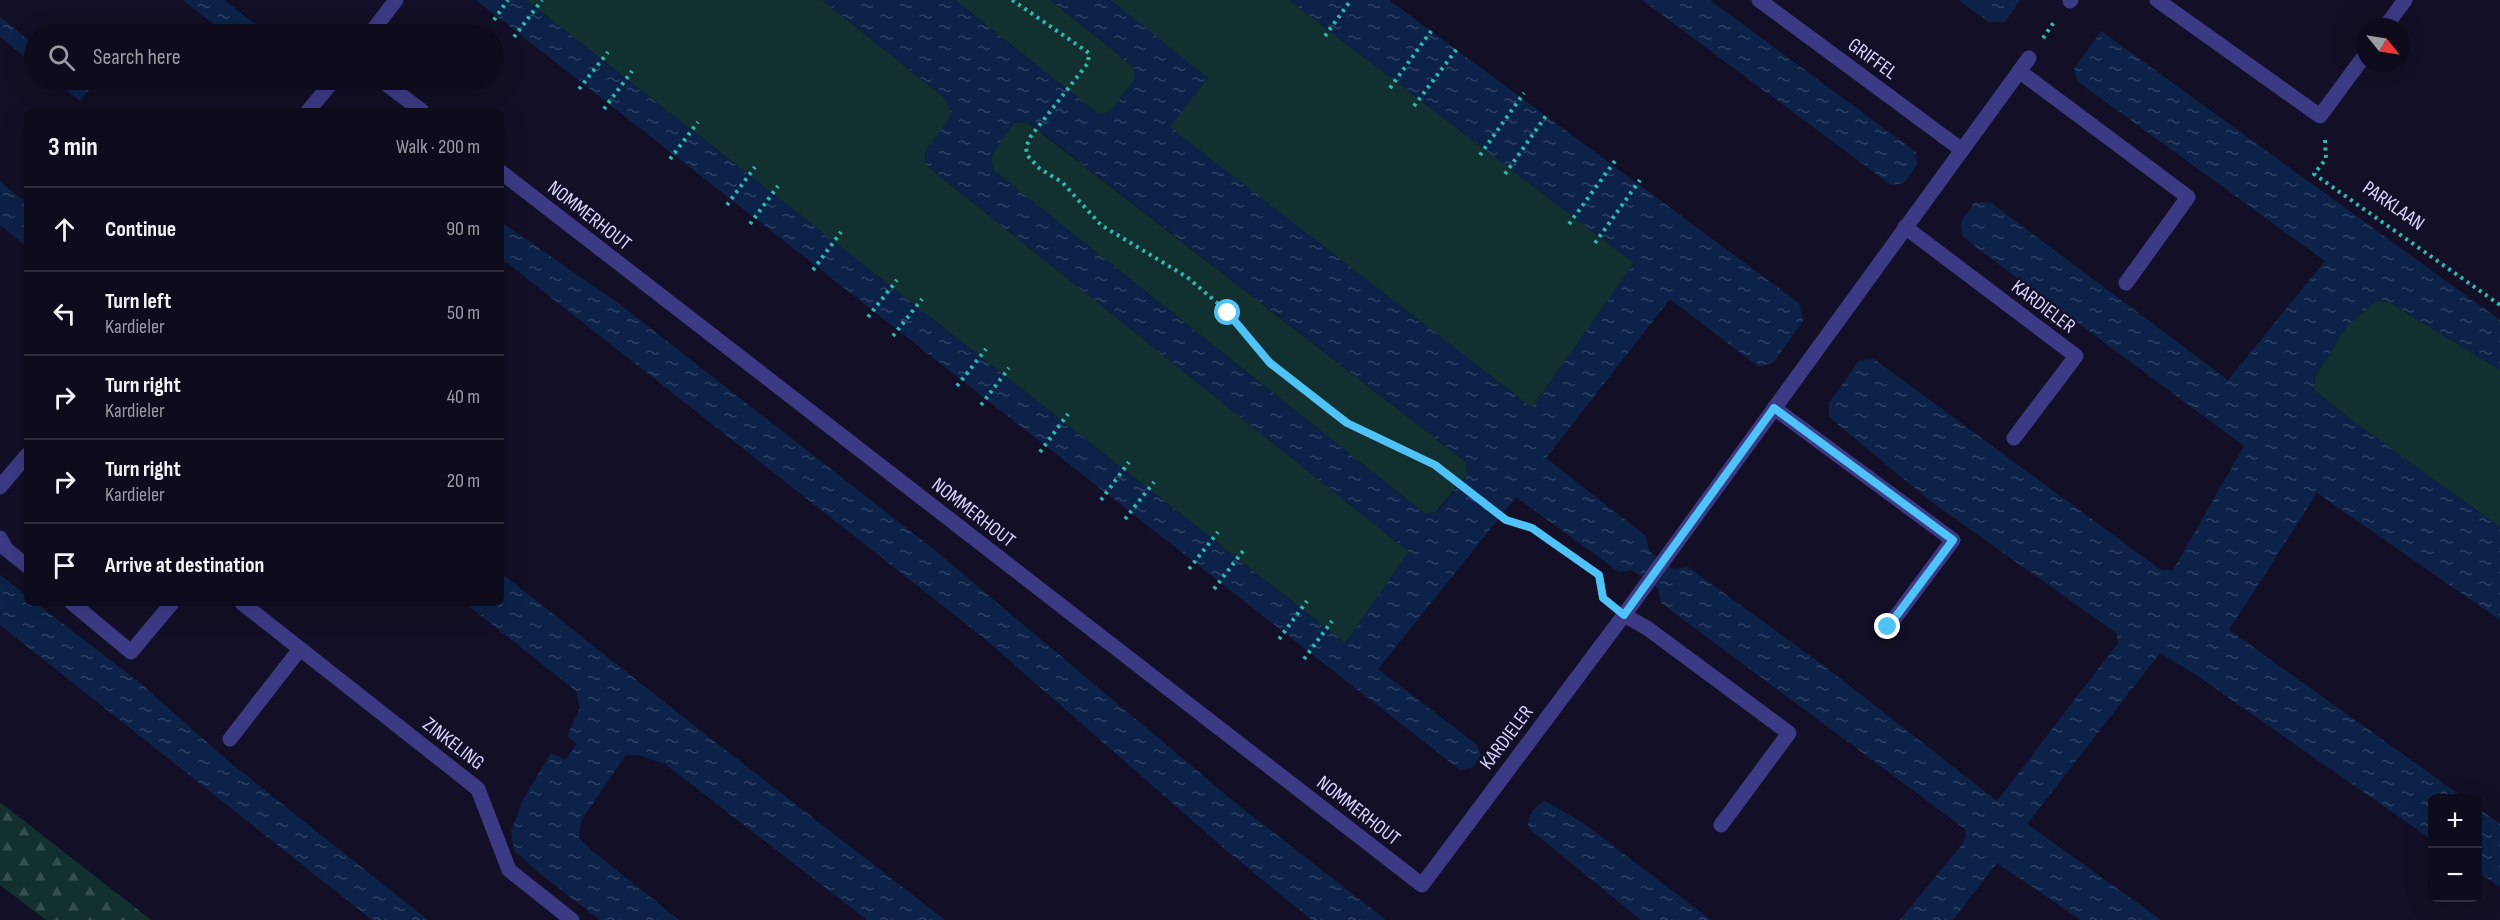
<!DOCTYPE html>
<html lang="en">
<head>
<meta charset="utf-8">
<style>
	body { margin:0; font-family:"Sofia Sans Condensed",sans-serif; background:#1c1929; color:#f1f3f6 }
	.controls { position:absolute; right:18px; bottom:18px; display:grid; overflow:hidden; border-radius:9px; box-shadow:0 6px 24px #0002 }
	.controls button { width:54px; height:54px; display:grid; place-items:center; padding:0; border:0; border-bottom:2px solid #2e2b3b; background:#0e0b1c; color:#f1f3f6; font:30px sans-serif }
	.compass { position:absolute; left:2356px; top:18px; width:54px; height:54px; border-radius:50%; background:#0e0b1c; box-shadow:0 6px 24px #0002; rotate:120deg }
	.stop { position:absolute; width:18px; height:18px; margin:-14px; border:4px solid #4fc3f7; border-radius:50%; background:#fff }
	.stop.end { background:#4fc3f7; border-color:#fff; box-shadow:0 2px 6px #0008 }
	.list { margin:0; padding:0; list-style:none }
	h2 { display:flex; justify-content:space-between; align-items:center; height:78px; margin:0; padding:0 24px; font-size:26px }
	h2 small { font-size:20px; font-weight:400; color:#9b9ba3 }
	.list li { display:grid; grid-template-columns:39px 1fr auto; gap:18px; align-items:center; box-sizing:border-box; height:84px; padding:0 24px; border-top:2px solid #2e2b3b }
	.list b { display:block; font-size:22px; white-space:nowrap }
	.list p { margin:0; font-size:20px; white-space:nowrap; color:#9b9ba3 }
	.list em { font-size:20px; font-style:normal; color:#9b9ba3 }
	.icon { flex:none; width:33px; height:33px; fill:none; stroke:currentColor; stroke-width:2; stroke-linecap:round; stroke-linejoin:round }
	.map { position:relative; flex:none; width:2500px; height:920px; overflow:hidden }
	.search { position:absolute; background:#0e0b1c; box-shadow:0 6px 24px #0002; left:24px; top:24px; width:480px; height:66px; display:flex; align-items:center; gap:15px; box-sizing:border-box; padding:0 21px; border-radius:33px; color:#9b9ba3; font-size:22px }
	.panel { position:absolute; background:#0e0b1c; box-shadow:0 6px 24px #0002; left:24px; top:108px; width:480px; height:498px; border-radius:9px }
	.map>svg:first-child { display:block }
	.green { fill:#12302f }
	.forest { fill:url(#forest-firs) }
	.water { fill:url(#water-ripples); fill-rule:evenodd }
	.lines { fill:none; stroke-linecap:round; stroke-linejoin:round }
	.path { stroke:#2fb8b0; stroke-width:4; stroke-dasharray:3 4.5; stroke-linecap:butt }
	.service { stroke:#3d3a85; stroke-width:15 }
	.minor { stroke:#3d3a85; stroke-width:15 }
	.route { stroke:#4fc3f7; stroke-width:8 }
	.labels { text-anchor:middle; stroke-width:4.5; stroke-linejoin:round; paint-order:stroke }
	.street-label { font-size:20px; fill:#d9d4ff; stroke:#130f26 }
</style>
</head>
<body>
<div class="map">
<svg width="2500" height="920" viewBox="0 0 2500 920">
	<defs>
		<pattern id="forest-firs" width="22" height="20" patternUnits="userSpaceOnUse" patternTransform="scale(1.5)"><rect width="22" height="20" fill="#12302f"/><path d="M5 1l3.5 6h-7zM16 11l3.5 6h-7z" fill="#344d4e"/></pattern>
		<pattern id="water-ripples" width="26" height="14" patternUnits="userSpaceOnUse" patternTransform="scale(1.5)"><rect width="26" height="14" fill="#0c2248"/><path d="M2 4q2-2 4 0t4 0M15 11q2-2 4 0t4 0" fill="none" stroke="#2f4163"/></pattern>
	</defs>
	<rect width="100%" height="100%" fill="#130f26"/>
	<g class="green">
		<path d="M 526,0 L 822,0 L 944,97 L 951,110 L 949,120 L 925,151 L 926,165 L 1409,552 L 1345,643 Z"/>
		<path d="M 955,0 L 1050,0 L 1134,67 L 1135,79 L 1110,112 L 1098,114 Z"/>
		<path d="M 1111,0 L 1289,0 L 1634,263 L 1532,408 L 1169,127 Z"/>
		<path d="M 1027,122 L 1466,462 L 1467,474 L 1436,512 L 1425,514 L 993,170 L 991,156 L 1013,123 Z"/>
		<path d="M 2375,302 L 2389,302 L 2500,370 L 2500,527 L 2355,423 L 2314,390 L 2315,376 L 2347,326 Z"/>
	</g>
	<path class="forest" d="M 0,802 L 142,913 L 151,920 L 46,920 L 0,885 Z"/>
	<g class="water">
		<path d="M 183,0 L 224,0 L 268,34 L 226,34 Z"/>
		<path d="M 476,0 L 526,0 L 1345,643 L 1409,552 L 926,165 L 925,151 L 949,120 L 950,110 L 944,97 L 822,0 L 955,0 L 1098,114 L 1110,112 L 1135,79 L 1134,67 L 1050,0 L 1111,0 L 1208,78 L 1170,127 L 1532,408 L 1634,263 L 1289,0 L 1389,0 L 1799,303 L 1803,321 L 1774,362 L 1759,367 L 1670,299 L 1546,458 L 1646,536 L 1649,551 L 1673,569 L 1688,567 L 1827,668 L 1997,801 L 2118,643 L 2116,633 L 1929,500 L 1829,417 L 1829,403 L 1859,361 L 1874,359 L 2161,570 L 2173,570 L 2244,446 L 1982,252 L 1963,236 L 1961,222 L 1974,203 L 1990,202 L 2228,380 L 2325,261 L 2077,81 L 2074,69 L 2101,31 L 2500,320 L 2500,370 L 2389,302 L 2375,302 L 2347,326 L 2315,376 L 2314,390 L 2355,423 L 2500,527 L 2500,620 L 2317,493 L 2229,630 L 2464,798 L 2432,798 L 2432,840 L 2196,675 L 2160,653 L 2027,824 L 2161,920 L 2081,920 L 1997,863 L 1953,920 L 1900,920 L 1963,843 L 1966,836 L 1965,829 L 1661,603 L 1658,588 L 1632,570 L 1619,572 L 1516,497 L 1378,669 L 1476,744 L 1481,754 L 1473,767 L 1460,770 ZM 1028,122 L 1466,462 L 1467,474 L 1437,512 L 1425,514 L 993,170 L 991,156 L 1013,123 Z"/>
		<path d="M 1642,0 L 1710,0 L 1916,152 L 1917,165 L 1904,183 L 1891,185 Z"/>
		<path d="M 1958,0 L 2020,0 L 2005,22 L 1989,22 Z"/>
		<path d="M 0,17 L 34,45 L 34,64 L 0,37 Z"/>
		<path d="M 53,80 L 78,80 L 90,89 L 80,101 Z"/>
		<path d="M 0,182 L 27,203 L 27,247 L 0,225 Z"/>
		<path d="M 501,222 L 618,303 L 932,548 L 1238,805 L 1386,920 L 1312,920 L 1227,851 L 985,639 L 501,258 Z"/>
		<path d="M 501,573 L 705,734 L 945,920 L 867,920 L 665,764 L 638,755 L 625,756 L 581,821 L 579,838 L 590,849 L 679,920 L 600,920 L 539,873 L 514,850 L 511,831 L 524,798 L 551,753 L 565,760 L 577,744 L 567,736 L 580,708 L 576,691 L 465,603 L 501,603 Z"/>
		<path d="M 0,575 L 27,596 L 27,603 L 36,603 L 140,683 L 228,761 L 428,920 L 372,920 L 0,625 Z"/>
		<path d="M 1545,801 L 1583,823 L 1711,920 L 1641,920 L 1528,828 C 1528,814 1533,808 1545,801 Z"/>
		<path d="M 2478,808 L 2500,824 L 2500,887 L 2478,872 Z"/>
	</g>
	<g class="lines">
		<g class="path">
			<path d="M 1012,0 L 1089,53 L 1088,63 L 1031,136 L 1026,147 L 1027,155 L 1040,169 L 1062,182 L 1101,225 L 1187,277 L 1229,313 L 1270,363 L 1347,423 L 1435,465 L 1506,520 L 1532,528 L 1599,575 L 1603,597"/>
			<path d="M 494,20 L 508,0"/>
			<path d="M 1325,36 L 1351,0"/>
			<path d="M 514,37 L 542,0"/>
			<path d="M 2043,38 L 2054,22"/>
			<path d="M 1390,88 L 1434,27"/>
			<path d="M 579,89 L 608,52"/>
			<path d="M 1414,106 L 1459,46"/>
			<path d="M 604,109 L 632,71"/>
			<path d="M 2325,140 L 2326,159 L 2314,174 L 2500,305"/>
			<path d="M 1480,155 L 1524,93"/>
			<path d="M 670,159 L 698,122"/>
			<path d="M 1505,174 L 1548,113"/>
			<path d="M 727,205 L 755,167"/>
			<path d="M 750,224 L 778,186"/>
			<path d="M 1569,224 L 1615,161"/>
			<path d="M 1595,243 L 1640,180"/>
			<path d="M 813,270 L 841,232"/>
			<path d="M 868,317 L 897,280"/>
			<path d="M 893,336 L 922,299"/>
			<path d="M 957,386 L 986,349"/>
			<path d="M 981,405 L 1009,368"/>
			<path d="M 1040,452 L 1068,414"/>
			<path d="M 1101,500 L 1129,462"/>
			<path d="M 1125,519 L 1154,482"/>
			<path d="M 1189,569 L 1218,532"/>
			<path d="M 1214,589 L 1243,551"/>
			<path d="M 1279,639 L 1307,601"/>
			<path d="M 1304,659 L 1332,621"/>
		</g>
		<g class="service">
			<path d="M 2157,0 L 2320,116 L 2365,55"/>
			<path d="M 2385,27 L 2405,0"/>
			<path d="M 230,739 L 300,649"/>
		</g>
		<g class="minor">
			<path d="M 1759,0 L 1962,150"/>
			<path d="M 2070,1 L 2071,0"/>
			<path d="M 370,34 L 396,0"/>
			<path d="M 2019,71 L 2188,197 L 2126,283"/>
			<path d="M 381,80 L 422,111"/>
			<path d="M 308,111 L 334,80"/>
			<path d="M 501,172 L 1422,885 L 1624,615 L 2029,58"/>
			<path d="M 1905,227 L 2076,356 L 2014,438"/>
			<path d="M 1774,408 L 1953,540 L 1888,627"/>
			<path d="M 0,487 L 27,455"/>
			<path d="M 0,538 L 6,549 L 27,566"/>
			<path d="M 72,603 L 131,652 L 172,603"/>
			<path d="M 242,603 L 478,789 L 509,870 L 572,920"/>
			<path d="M 1624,615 L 1647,628 L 1789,733 L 1721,825"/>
		</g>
	</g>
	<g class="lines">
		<path class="route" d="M 1228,313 L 1270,363 L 1347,423 L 1435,465 L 1506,520 L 1532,528 L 1599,575 L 1603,598 L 1624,615 L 1774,408 L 1953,540 L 1888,627"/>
	</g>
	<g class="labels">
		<g class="street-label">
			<text transform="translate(1873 58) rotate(36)" y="7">GRIFFEL</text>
			<text transform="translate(2394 205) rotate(35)" y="7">PARKLAAN</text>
			<text transform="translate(590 215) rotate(38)" y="7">NOMMERHOUT</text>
			<text transform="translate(2044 306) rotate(37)" y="7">KARDIELER</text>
			<text transform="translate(974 512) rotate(38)" y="7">NOMMERHOUT</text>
			<text transform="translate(1506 737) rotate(-53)" y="7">KARDIELER</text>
			<text transform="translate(454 743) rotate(38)" y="7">ZINKELING</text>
			<text transform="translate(1359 810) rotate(38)" y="7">NOMMERHOUT</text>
		</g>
	</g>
</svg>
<div class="controls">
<button>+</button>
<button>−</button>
</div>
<svg class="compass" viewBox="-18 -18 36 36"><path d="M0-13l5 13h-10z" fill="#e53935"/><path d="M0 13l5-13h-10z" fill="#9b9ba3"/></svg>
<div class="stop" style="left:1228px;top:313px"></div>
<div class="stop end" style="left:1888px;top:627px"></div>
<div class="search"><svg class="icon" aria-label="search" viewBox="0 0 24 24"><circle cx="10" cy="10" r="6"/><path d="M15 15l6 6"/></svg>Search here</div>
<section class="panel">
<h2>3 min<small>Walk · 200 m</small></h2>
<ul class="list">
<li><svg class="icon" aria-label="ahead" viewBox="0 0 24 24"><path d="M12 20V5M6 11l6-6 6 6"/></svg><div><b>Continue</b></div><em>90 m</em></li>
<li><svg class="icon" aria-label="left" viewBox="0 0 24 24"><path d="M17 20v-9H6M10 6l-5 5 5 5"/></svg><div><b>Turn left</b><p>Kardieler</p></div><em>50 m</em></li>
<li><svg class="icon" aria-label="right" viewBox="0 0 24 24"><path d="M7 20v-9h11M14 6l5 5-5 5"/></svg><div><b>Turn right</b><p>Kardieler</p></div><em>40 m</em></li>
<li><svg class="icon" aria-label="right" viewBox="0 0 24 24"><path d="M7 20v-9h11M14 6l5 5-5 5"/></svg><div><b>Turn right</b><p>Kardieler</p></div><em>20 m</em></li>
<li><svg class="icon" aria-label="arrive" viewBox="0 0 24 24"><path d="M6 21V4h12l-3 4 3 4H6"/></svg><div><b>Arrive at destination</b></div></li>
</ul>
</section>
</div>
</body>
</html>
